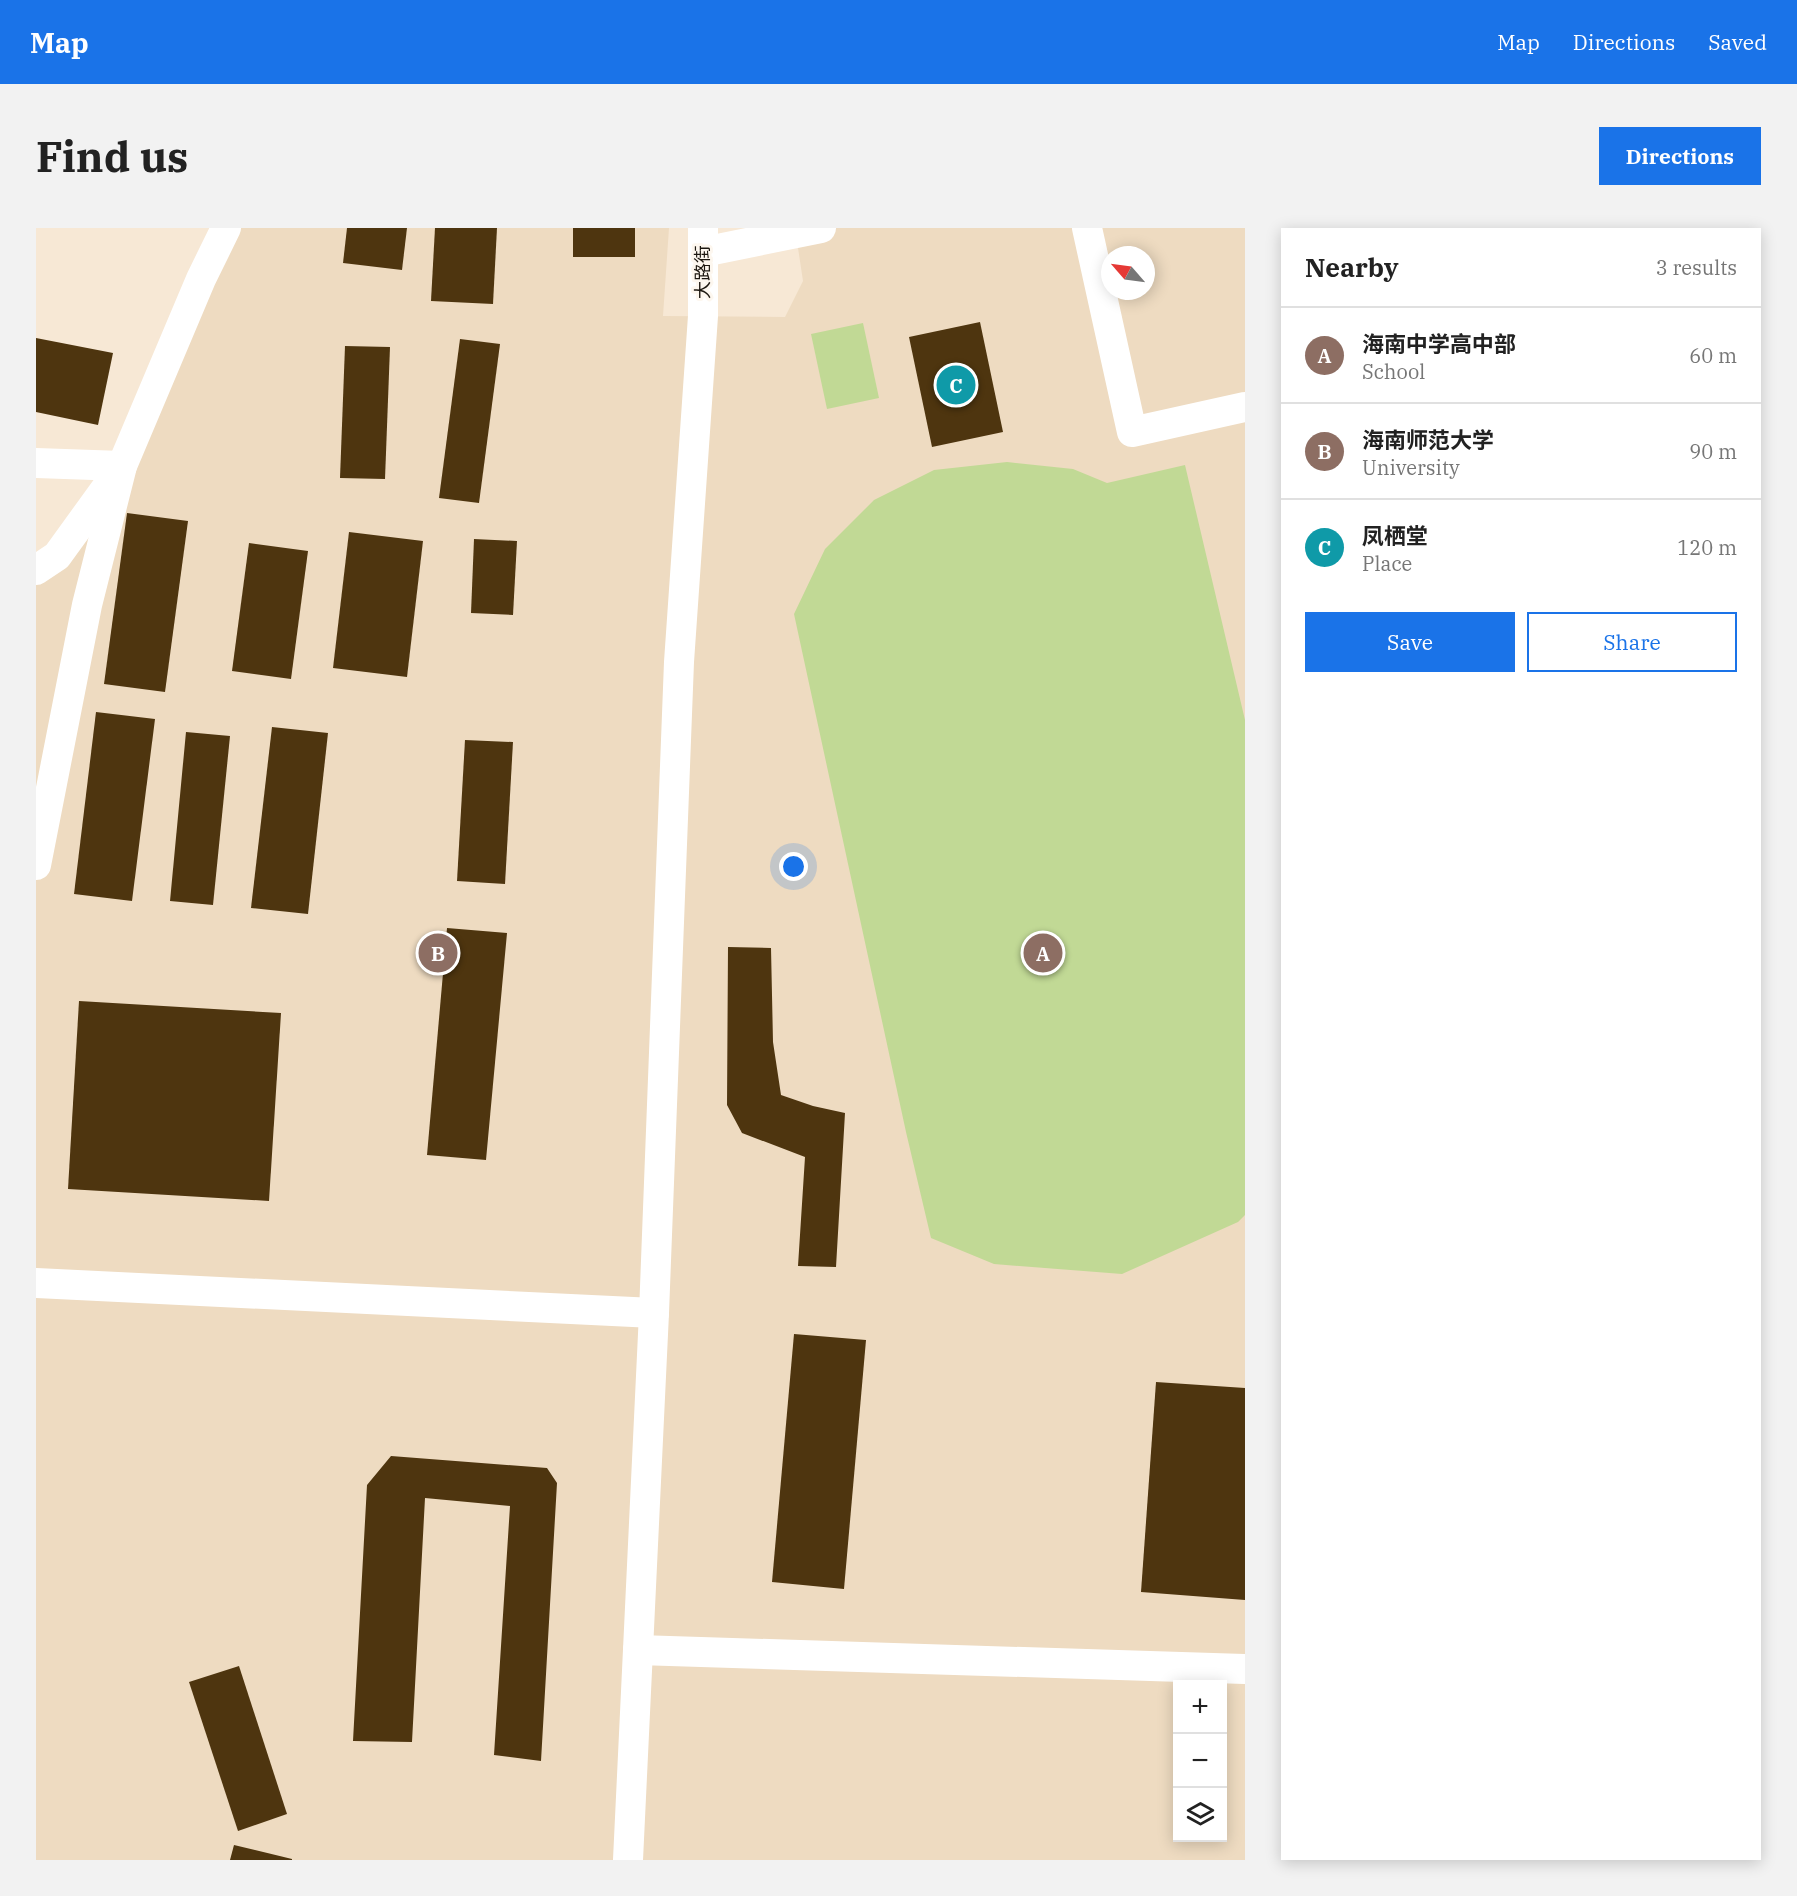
<!DOCTYPE html>
<html lang="en">
<head>
<meta charset="utf-8">
<style>
	body { margin:0; font-family:"IBM Plex Serif","Noto Sans SC",serif; background:#f2f2f2; color:#222 }
	.controls { position:absolute; right:18px; bottom:18px; display:grid; overflow:hidden; border-radius:0px; box-shadow:0 3px 15px #0003 }
	.controls button { width:54px; height:54px; display:grid; place-items:center; padding:0; border:0; border-bottom:2px solid #e0e0e0; background:#fff; color:#222; font:30px sans-serif }
	.compass { position:absolute; left:1065px; top:18px; width:54px; height:54px; border-radius:50%; background:#fff; box-shadow:0 3px 15px #0003; rotate:298deg }
	.you { position:absolute; left:758px; top:639px; width:21px; height:21px; margin:-15px; border:4px solid #fff; border-radius:50%; background:#1a73e8; box-shadow:0 0 0 9px #1a73e833 }
	.badge { display:grid; place-items:center; width:39px; height:39px; border-radius:50%; background:#1a73e8; color:#fff; font-size:20px; font-weight:700 }
	.pin { position:absolute; translate:-50% -50%; border:3px solid #fff; box-shadow:0 2px 6px #0006 }
	.list { margin:0; padding:0; list-style:none }
	h2 { display:flex; justify-content:space-between; align-items:center; height:78px; margin:0; padding:0 24px; font-size:26px }
	h2 small { font-size:20px; font-weight:400; color:#767676 }
	.list li { display:grid; grid-template-columns:39px 1fr auto; gap:18px; align-items:center; box-sizing:border-box; height:96px; padding:0 24px; border-top:2px solid #e0e0e0 }
	.list b { display:block; font-size:22px; white-space:nowrap }
	.list p { margin:0; font-size:20px; white-space:nowrap; color:#767676 }
	.list em { font-size:20px; font-style:normal; color:#767676 }
	.actions { display:flex; gap:12px; padding:18px 24px }
	.actions a { flex:1; padding:14px 0; border:2px solid #1a73e8; border-radius:0px; text-align:center; font-size:21px; color:#1a73e8 }
	.actions .main { background:#1a73e8; color:#fff }
	.icon { flex:none; width:33px; height:33px; fill:none; stroke:currentColor; stroke-width:2; stroke-linecap:round; stroke-linejoin:round }
	.map { position:relative; flex:none; width:1209px; height:1632px; overflow:hidden; border-radius:0px }
	header { display:flex; align-items:center; gap:36px; box-sizing:border-box; height:84px; padding:0 30px; background:#1a73e8; color:#fff }
	header strong { font-size:28px }
	nav { display:flex; gap:33px; margin-inline-start:auto; font-size:21px }
	.intro { display:flex; align-items:center; justify-content:space-between; box-sizing:border-box; height:144px; padding:0 36px }
	h1 { margin:0; font-size:42px }
	.button { padding:15px 27px; border-radius:0px; background:#1a73e8; color:#fff; font-size:21px; font-weight:700 }
	main { display:flex; gap:36px; padding:0 36px }
	aside { flex:1; background:#fff; border-radius:0px; box-shadow:0 3px 15px #0003 }
	.map>svg:first-child { display:block }
	.built { fill:#eedbc1; fill-rule:evenodd }
	.green { fill:#c1d995 }
	.building { fill:#4e350f }
	.lines { fill:none; stroke-linecap:round; stroke-linejoin:round }
	.minor { stroke:#fff; stroke-width:30 }
	.labels { text-anchor:middle; stroke-width:6; stroke-linejoin:round; paint-order:stroke }
	.street-label { font-size:18px; fill:#1c1710; stroke:#fdf7ef }
</style>
</head>
<body>
<header>
<strong>Map</strong>
<nav><a>Map</a><a>Directions</a><a>Saved</a></nav>
</header>
<div class="intro"><h1>Find us</h1><a class="button">Directions</a></div>
<main>
<div class="map">
<svg width="1209" height="1632" viewBox="0 0 1209 1632">
	<rect width="100%" height="100%" fill="#f7e8d5"/>
	<path class="built" d="M 191,0 L 633,0 L 627,88 L 749,89 L 767,53 L 759,0 L 1209,0 L 1209,1632 L 0,1632 L 0,342 L 86,238 ZM 1074,27 L 1110,27 L 1110,63 L 1074,63 ZM 1142,1456 L 1186,1456 L 1186,1610 L 1142,1610 Z"/>
	<g class="green">
		<path d="M 827,95 L 843,170 L 791,181 L 775,106 Z"/>
		<path d="M 971,234 L 1037,241 L 1071,255 L 1149,237 L 1209,492 L 1209,987 L 1202,994 L 1086,1046 L 958,1036 L 895,1010 L 870,904 L 758,386 L 789,321 L 838,272 L 898,242 Z"/>
	</g>
	<g class="building">
		<path d="M 311,0 L 371,0 L 366,42 L 307,35 Z"/>
		<path d="M 399,0 L 461,0 L 457,76 L 395,73 Z"/>
		<rect x="537" y="0" width="62" height="29"/>
		<path d="M 944,94 L 967,204 L 896,219 L 873,109 Z"/>
		<path d="M 0,110 L 77,125 L 62,197 L 0,184 Z"/>
		<path d="M 424,111 L 464,116 L 443,275 L 403,270 Z"/>
		<path d="M 309,118 L 354,119 L 349,251 L 304,250 Z"/>
		<path d="M 91,285 L 152,293 L 129,464 L 68,456 Z"/>
		<path d="M 313,304 L 387,313 L 371,449 L 297,440 Z"/>
		<path d="M 438,311 L 481,313 L 477,387 L 435,385 Z"/>
		<path d="M 213,315 L 272,323 L 255,451 L 196,443 Z"/>
		<path d="M 60,484 L 119,491 L 96,673 L 38,666 Z"/>
		<path d="M 236,499 L 292,505 L 272,686 L 215,680 Z"/>
		<path d="M 150,504 L 194,508 L 177,677 L 134,673 Z"/>
		<path d="M 429,512 L 477,514 L 469,656 L 421,653 Z"/>
		<path d="M 411,700 L 471,705 L 450,932 L 391,927 Z"/>
		<path d="M 692,719 L 735,720 L 737,814 L 745,867 L 777,878 L 809,885 L 800,1039 L 762,1038 L 769,929 L 706,905 L 691,877 Z"/>
		<path d="M 43,773 L 245,785 L 233,973 L 32,961 Z"/>
		<path d="M 758,1106 L 830,1112 L 808,1361 L 736,1354 Z"/>
		<path d="M 1120,1154 L 1209,1160 L 1209,1372 L 1105,1364 Z"/>
		<path d="M 355,1228 L 511,1240 L 521,1255 L 505,1533 L 458,1527 L 474,1278 L 389,1270 L 376,1514 L 317,1513 L 331,1257 Z"/>
		<path d="M 203,1438 L 251,1586 L 202,1603 L 153,1454 Z"/>
		<path d="M 198,1617 L 256,1631 L 256,1632 L 194,1632 Z"/>
	</g>
	<g class="lines">
		<g class="minor">
			<path d="M 1051,0 L 1096,204 L 1209,179"/>
			<path d="M 667,24 L 785,0"/>
			<path d="M 0,235 L 86,238"/>
			<path d="M 0,342 L 21,328 L 76,252"/>
			<path d="M 0,637 L 51,377 L 86,238 L 165,51 L 190,0"/>
			<path d="M 0,1055 L 618,1085"/>
			<path d="M 602,1422 L 1209,1441"/>
			<path d="M 592,1632 L 618,1085 L 643,434 L 667,88 L 667,0"/>
		</g>
	</g>
	<g class="labels">
		<g class="street-label">
			<text transform="translate(667 44) rotate(-90)" y="6">大路街</text>
		</g>
	</g>
</svg>
<div class="controls">
<button>+</button>
<button>−</button>
<button><svg class="icon" aria-label="layers" viewBox="0 0 24 24"><path d="M12 4l9 5-9 5-9-5zM3 14l9 5 9-5"/></svg></button>
</div>
<svg class="compass" viewBox="-18 -18 36 36"><path d="M0-13l5 13h-10z" fill="#e53935"/><path d="M0 13l5-13h-10z" fill="#767676"/></svg>
<div class="you"></div>
<div class="pin badge" style="left:1007px;top:725px;background:#8d6e63">A</div>
<div class="pin badge" style="left:402px;top:725px;background:#8d6e63">B</div>
<div class="pin badge" style="left:920px;top:157px;background:#0f9aa8">C</div>
</div>
<aside>
<h2>Nearby<small>3 results</small></h2>
<ul class="list">
<li><span class="badge" style="background:#8d6e63">A</span><div><b>海南中学高中部</b><p>School</p></div><em>60 m</em></li>
<li><span class="badge" style="background:#8d6e63">B</span><div><b>海南师范大学</b><p>University</p></div><em>90 m</em></li>
<li><span class="badge" style="background:#0f9aa8">C</span><div><b>凤栖堂</b><p>Place</p></div><em>120 m</em></li>
</ul>
<div class="actions"><a class="main">Save</a><a>Share</a></div>
</aside>
</main>
</body>
</html>
